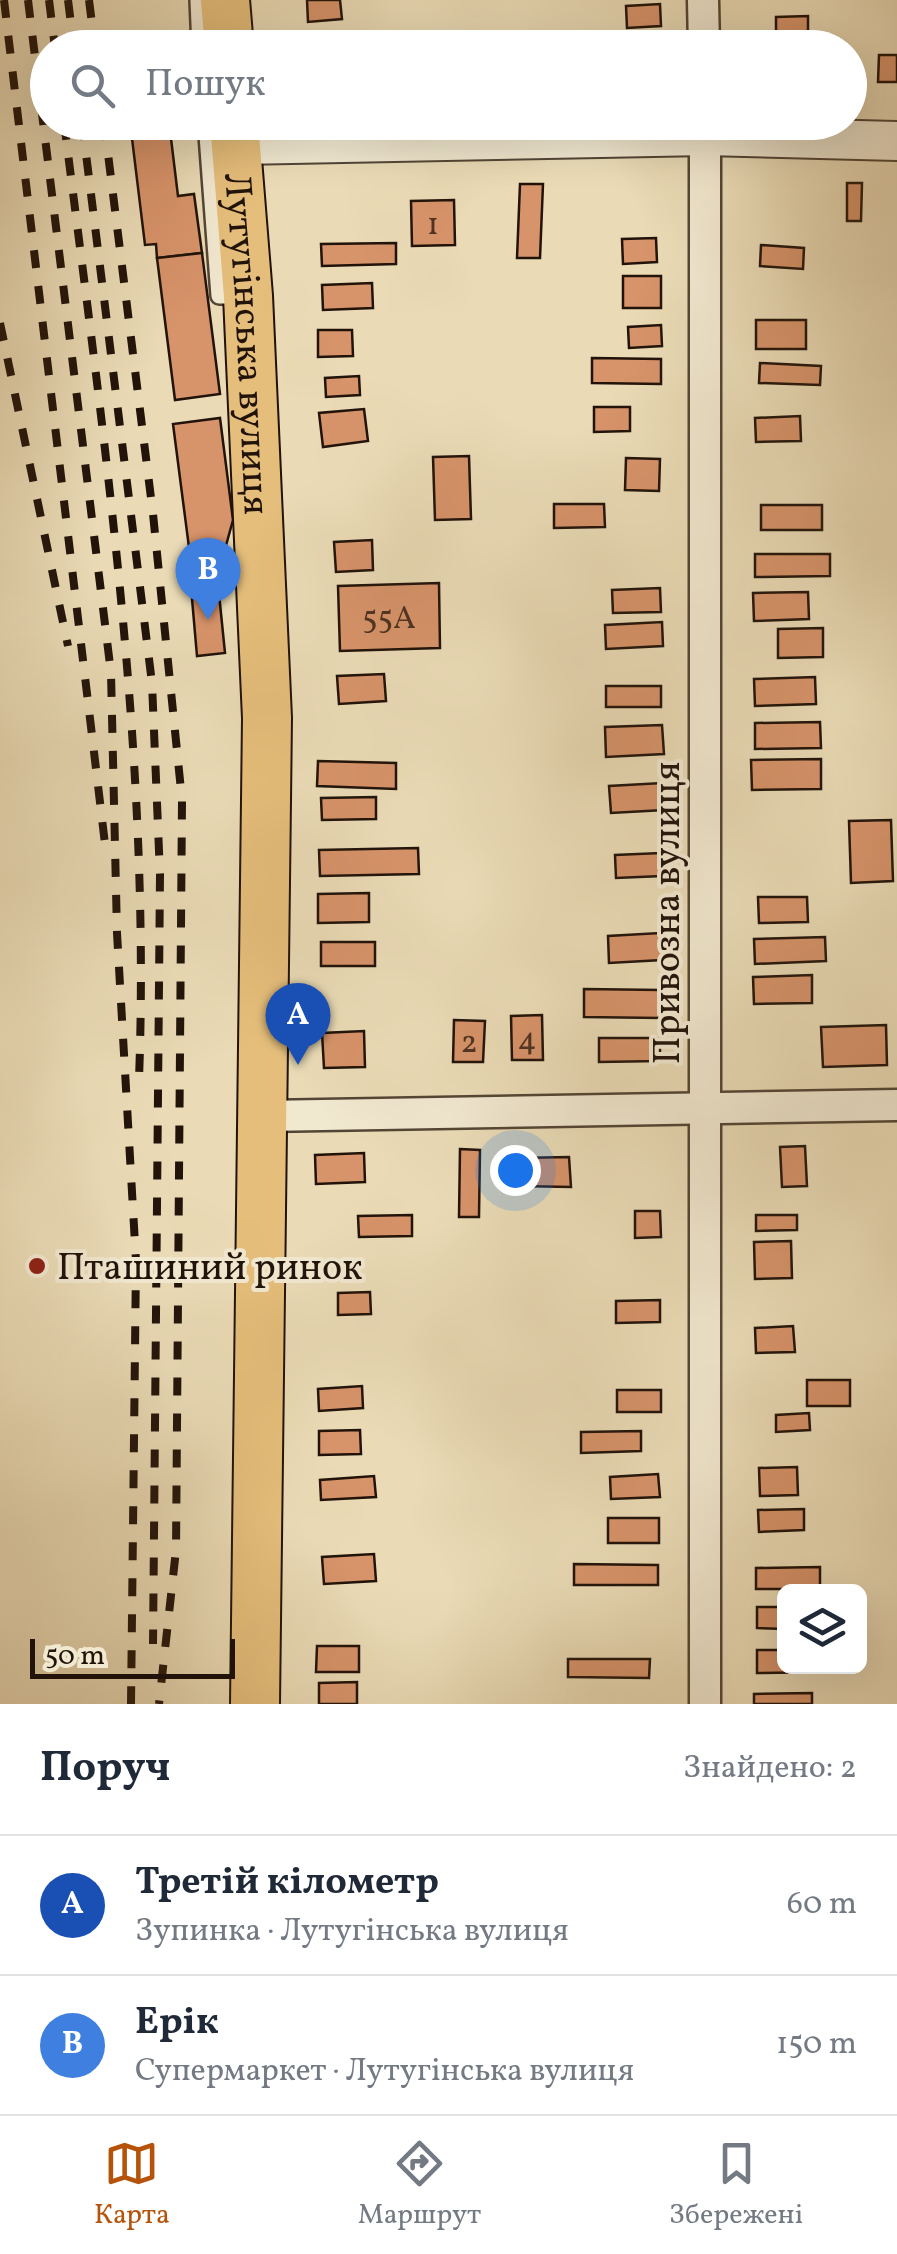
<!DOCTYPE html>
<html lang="uk">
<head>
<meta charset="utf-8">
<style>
	body { margin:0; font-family:Vollkorn,serif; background:#f6f6f7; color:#1f2937 }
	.controls { position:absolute; right:30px; bottom:30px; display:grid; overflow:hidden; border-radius:15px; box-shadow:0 10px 40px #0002 }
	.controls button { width:90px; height:90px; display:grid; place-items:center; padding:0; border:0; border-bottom:2px solid #e0e1e3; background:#fff; color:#1f2937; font:50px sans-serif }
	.scale { position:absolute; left:30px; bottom:25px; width:205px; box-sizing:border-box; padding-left:10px; border:5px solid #21130a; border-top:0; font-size:28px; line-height:35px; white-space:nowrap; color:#21130a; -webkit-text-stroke:8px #f1e8d0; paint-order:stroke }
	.you { position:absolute; left:515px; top:1170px; width:35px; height:35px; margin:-25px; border:8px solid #fff; border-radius:50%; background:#1a73e8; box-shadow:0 0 0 15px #1a73e833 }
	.badge { display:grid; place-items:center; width:65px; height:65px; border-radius:50%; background:#b45309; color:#fff; font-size:32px; font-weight:700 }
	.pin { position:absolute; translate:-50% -82px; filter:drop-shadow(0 2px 5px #0008) }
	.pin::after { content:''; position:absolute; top:52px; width:35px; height:30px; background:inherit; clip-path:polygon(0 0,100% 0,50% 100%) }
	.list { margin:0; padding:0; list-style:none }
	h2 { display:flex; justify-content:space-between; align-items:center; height:130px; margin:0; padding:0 40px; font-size:42px }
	h2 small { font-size:32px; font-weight:400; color:#747a83 }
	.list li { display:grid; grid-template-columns:65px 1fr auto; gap:30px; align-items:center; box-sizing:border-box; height:140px; padding:0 40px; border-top:2px solid #e0e1e3 }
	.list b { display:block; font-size:38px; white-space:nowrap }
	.list p { margin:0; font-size:32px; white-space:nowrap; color:#747a83 }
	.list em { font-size:32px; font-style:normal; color:#747a83 }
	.icon { flex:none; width:55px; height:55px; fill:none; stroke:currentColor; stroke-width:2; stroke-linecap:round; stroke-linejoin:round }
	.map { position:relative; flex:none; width:897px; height:1704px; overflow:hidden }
	.search { position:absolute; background:#fff; box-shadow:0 10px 40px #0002; left:30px; right:30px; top:30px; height:110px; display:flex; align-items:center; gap:25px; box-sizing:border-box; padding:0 35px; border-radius:55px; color:#747a83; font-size:38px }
	.sheet { height:410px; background:#fff }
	nav { display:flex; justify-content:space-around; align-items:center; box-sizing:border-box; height:140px; border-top:2px solid #e0e1e3; background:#fff; font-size:28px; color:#747a83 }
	nav a { display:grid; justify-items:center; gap:5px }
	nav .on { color:#b45309 }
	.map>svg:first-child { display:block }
	.building { fill:#d7936a; stroke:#21130a; stroke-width:2.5 }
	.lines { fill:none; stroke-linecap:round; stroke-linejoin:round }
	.service-casing { stroke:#534535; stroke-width:20 }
	.minor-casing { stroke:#534535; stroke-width:35 }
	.tertiary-casing { stroke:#534535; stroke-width:42 }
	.primary-casing { stroke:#21130a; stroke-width:52 }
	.service { stroke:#f1e8d0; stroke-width:15 }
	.minor { stroke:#f1e8d0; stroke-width:30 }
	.tertiary { stroke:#f1e8d0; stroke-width:38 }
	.primary { stroke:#e5be7b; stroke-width:48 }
	.rail { stroke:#21130a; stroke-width:8; stroke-dasharray:18 18; stroke-linecap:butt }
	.poi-dot { fill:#8f2418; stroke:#f1e8d0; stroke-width:4 }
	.labels { text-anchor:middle; stroke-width:8; stroke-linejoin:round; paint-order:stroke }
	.number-label { font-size:32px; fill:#4e3322 }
	.street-label { font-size:38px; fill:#21130a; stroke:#f1e8d0 }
	.poi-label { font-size:38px; fill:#21130a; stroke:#f1e8d0; text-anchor:start }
</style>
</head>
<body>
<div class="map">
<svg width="897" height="1704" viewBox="0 0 897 1704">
	<rect width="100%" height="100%" fill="#eadbb6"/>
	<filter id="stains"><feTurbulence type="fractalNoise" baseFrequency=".002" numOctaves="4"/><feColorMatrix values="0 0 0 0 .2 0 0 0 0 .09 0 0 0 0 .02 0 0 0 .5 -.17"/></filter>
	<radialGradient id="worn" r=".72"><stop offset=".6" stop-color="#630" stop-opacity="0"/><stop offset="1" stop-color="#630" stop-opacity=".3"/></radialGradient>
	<g class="building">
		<path d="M 307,0 L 340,0 L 342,19 L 308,22 Z"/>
		<path d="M 660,4 L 661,26 L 627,28 L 626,6 Z"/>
		<path d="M 808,16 L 808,48 L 776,48 L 776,17 Z"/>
		<path d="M 879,55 L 897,55 L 897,82 L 878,82 Z"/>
		<path d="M 130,122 L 169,122 L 178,196 L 194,194 L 202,253 L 157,258 L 156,244 L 145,245 Z"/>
		<path d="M 847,183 L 862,183 L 861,221 L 847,221 Z"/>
		<path d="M 520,184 L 543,184 L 540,258 L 517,258 Z"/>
		<path d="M 454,200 L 455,245 L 412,246 L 411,201 Z"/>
		<path d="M 656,238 L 657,262 L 623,264 L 622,239 Z"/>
		<path d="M 396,243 L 396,264 L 322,266 L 321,244 Z"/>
		<path d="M 761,245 L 804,248 L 803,269 L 760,266 Z"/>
		<path d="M 202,253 L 220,394 L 175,400 L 157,258 Z"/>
		<rect x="623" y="276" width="38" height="32"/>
		<path d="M 372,283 L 373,308 L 323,310 L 322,285 Z"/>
		<rect x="756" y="320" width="50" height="29"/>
		<path d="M 661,325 L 662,346 L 629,348 L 628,327 Z"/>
		<path d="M 318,330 L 352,330 L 353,356 L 318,357 Z"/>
		<path d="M 592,358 L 661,359 L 661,384 L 592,383 Z"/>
		<path d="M 760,363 L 821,366 L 820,385 L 759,383 Z"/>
		<path d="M 359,376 L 360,395 L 326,397 L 325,378 Z"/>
		<path d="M 594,407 L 630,407 L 630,431 L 594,432 Z"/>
		<path d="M 364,409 L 368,441 L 323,447 L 319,413 Z"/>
		<path d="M 800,416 L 801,441 L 756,442 L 755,418 Z"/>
		<path d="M 220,418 L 233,520 L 222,560 L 191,563 L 173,424 Z"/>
		<path d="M 469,456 L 471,519 L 435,520 L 433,457 Z"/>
		<path d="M 626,458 L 660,459 L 659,491 L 625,490 Z"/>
		<path d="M 554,504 L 604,504 L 605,527 L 554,528 Z"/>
		<rect x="761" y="505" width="61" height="25"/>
		<path d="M 372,540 L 373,570 L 336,572 L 334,542 Z"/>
		<path d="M 755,554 L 830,554 L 830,576 L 755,577 Z"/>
		<path d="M 439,583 L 440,648 L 340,651 L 338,586 Z"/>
		<path d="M 218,584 L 225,653 L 197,656 L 191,587 Z"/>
		<path d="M 660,588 L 661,612 L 613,613 L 612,590 Z"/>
		<path d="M 808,592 L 809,619 L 754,621 L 753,593 Z"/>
		<path d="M 662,622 L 663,646 L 606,649 L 605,625 Z"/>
		<path d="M 823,628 L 823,657 L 778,658 L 778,629 Z"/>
		<path d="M 384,674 L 386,701 L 339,704 L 337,676 Z"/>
		<path d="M 815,677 L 816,704 L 755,706 L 754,679 Z"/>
		<rect x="606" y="686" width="55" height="21"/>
		<path d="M 820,722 L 821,748 L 755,749 L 755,723 Z"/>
		<path d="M 662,725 L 664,754 L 606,757 L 605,727 Z"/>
		<path d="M 821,759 L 821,789 L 752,790 L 751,760 Z"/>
		<path d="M 318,761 L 396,763 L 396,789 L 317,786 Z"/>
		<path d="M 662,783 L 664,810 L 611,813 L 609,786 Z"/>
		<path d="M 376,797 L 376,819 L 322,820 L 321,798 Z"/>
		<path d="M 891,820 L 893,881 L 851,883 L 849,821 Z"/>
		<path d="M 418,848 L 419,874 L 320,876 L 319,850 Z"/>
		<path d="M 661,853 L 662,876 L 616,878 L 615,855 Z"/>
		<path d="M 369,893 L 369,922 L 318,923 L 318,894 Z"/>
		<path d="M 758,897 L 807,897 L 808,922 L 759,923 Z"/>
		<path d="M 660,933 L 662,960 L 609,963 L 608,936 Z"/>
		<path d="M 825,937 L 826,961 L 755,964 L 754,939 Z"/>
		<rect x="321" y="942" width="54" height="24"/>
		<path d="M 812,975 L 812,1003 L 754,1004 L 753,977 Z"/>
		<path d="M 584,989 L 660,990 L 660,1018 L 584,1017 Z"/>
		<path d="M 542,1015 L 543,1060 L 512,1060 L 511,1016 Z"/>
		<path d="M 454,1020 L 485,1021 L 483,1062 L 453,1062 Z"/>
		<path d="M 886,1025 L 887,1065 L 823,1067 L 821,1027 Z"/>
		<path d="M 364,1031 L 365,1067 L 324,1068 L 322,1033 Z"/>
		<path d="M 599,1038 L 660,1038 L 660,1061 L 599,1062 Z"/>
		<path d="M 805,1146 L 807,1186 L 782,1187 L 780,1147 Z"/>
		<path d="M 460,1149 L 480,1150 L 479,1217 L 459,1217 Z"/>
		<path d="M 364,1153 L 365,1182 L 316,1184 L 315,1155 Z"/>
		<path d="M 569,1157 L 571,1187 L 518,1186 L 518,1158 Z"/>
		<path d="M 635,1211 L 660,1211 L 661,1237 L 635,1238 Z"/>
		<path d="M 412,1215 L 412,1236 L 359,1237 L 358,1216 Z"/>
		<path d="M 756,1215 L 797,1215 L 797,1230 L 756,1231 Z"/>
		<path d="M 791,1241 L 792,1278 L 755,1279 L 754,1242 Z"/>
		<path d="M 370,1292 L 371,1314 L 338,1315 L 338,1293 Z"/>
		<path d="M 660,1300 L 660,1322 L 616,1323 L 616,1301 Z"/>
		<path d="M 793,1326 L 795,1352 L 756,1353 L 755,1328 Z"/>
		<rect x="807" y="1380" width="43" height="26"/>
		<path d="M 362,1386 L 363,1408 L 319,1411 L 318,1389 Z"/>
		<rect x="617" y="1390" width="44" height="22"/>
		<path d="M 809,1413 L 810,1430 L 776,1432 L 776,1415 Z"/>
		<path d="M 360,1430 L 361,1454 L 319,1455 L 319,1431 Z"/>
		<path d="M 641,1431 L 641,1451 L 581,1453 L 581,1432 Z"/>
		<path d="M 797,1467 L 798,1495 L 760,1496 L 759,1468 Z"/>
		<path d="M 658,1474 L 660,1497 L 611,1499 L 610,1477 Z"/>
		<path d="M 374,1476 L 376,1497 L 321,1500 L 320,1480 Z"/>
		<path d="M 804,1509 L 804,1530 L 759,1532 L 758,1510 Z"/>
		<rect x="608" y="1518" width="51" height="25"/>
		<path d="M 374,1554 L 376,1581 L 324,1584 L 322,1557 Z"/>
		<path d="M 574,1564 L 658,1565 L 658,1585 L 574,1585 Z"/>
		<path d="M 820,1567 L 820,1589 L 756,1589 L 756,1568 Z"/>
		<path d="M 757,1607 L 784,1607 L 784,1629 L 757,1628 Z"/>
		<path d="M 317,1646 L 359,1646 L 359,1672 L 316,1672 Z"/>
		<path d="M 757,1650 L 784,1650 L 784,1666 L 826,1666 L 826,1672 L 757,1673 Z"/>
		<path d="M 568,1659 L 650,1659 L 649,1678 L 568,1677 Z"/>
		<path d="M 357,1682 L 357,1704 L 319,1704 L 319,1683 Z"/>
		<path d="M 812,1693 L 812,1704 L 754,1704 L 754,1694 Z"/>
	</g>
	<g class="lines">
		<defs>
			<g id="service">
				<path d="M 198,0 L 200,48"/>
				<path d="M 206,122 L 219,296 L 244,296"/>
			</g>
			<g id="minor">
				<path d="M 703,0 L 704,48"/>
				<path d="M 705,122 L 705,1704"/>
				<path d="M 265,1116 L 897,1105"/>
			</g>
			<path id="tertiary" d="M 235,145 L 706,136 L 897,141"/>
			<g id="primary">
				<path d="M 225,0 L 229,48"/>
				<path id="s1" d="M 234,122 L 248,296 L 267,718 L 255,1704"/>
			</g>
		</defs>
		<use href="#service" class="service-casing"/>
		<use href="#minor" class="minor-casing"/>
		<use href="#tertiary" class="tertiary-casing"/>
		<use href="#primary" class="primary-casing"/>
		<use href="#service" class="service"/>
		<use href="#minor" class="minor"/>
		<use href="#tertiary" class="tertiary"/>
		<use href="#primary" class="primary"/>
		<g class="rail">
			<path d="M 4,0 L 105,844"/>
			<path d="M 28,0 L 111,673 L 117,933 L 136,1261 L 131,1704"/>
			<path d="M 49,0 L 55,48"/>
			<path d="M 68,0 L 74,48"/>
			<path d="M 89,0 L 95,48"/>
			<path d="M 64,122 C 104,440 151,758 139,1079"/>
			<path d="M 82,122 L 152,683 L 160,875 L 153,1644"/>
			<path d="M 104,122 L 153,514 L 182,800 L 176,1550 L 159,1704"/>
			<path d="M 0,323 L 68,646"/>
		</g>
	</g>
	<circle class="poi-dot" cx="37" cy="1266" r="10"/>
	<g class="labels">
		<g class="number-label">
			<text x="433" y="234">1</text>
			<text x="389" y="628">55А</text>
			<text x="527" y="1049">4</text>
			<text x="469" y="1052">2</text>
		</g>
		<g class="street-label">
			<text dy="13" stroke="none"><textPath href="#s1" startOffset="222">Лутугінська вулиця</textPath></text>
			<text transform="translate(666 913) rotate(-90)" y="13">Привозна вулиця</text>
		</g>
		<g class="poi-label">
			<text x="57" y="1279">Пташиний ринок</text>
		</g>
	</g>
	<rect width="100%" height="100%" filter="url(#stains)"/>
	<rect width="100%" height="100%" fill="url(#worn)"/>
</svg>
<div class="controls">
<button><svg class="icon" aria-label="layers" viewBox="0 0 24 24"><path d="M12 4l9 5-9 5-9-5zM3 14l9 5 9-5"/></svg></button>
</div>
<div class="scale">50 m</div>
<div class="you"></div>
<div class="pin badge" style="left:298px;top:1065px;background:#1a4fb4">A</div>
<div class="pin badge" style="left:208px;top:620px;background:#3f7fe0">B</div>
<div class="search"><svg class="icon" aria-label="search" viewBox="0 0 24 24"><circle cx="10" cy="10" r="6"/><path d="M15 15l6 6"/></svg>Пошук</div>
</div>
<section class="sheet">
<h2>Поруч<small>Знайдено: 2</small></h2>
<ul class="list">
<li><span class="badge" style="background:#1a4fb4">A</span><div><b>Третій кілометр</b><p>Зупинка · Лутугінська вулиця</p></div><em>60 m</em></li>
<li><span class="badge" style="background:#3f7fe0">B</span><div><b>Ерік</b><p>Супермаркет · Лутугінська вулиця</p></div><em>150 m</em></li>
</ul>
</section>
<nav>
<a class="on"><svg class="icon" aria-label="map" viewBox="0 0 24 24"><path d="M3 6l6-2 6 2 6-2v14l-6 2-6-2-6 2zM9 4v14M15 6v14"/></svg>Карта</a>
<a><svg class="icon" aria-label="directions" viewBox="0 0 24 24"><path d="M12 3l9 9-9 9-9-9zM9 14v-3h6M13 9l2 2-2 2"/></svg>Маршрут</a>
<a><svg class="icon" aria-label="saved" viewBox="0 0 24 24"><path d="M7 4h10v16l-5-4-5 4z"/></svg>Збережені</a>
</nav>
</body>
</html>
